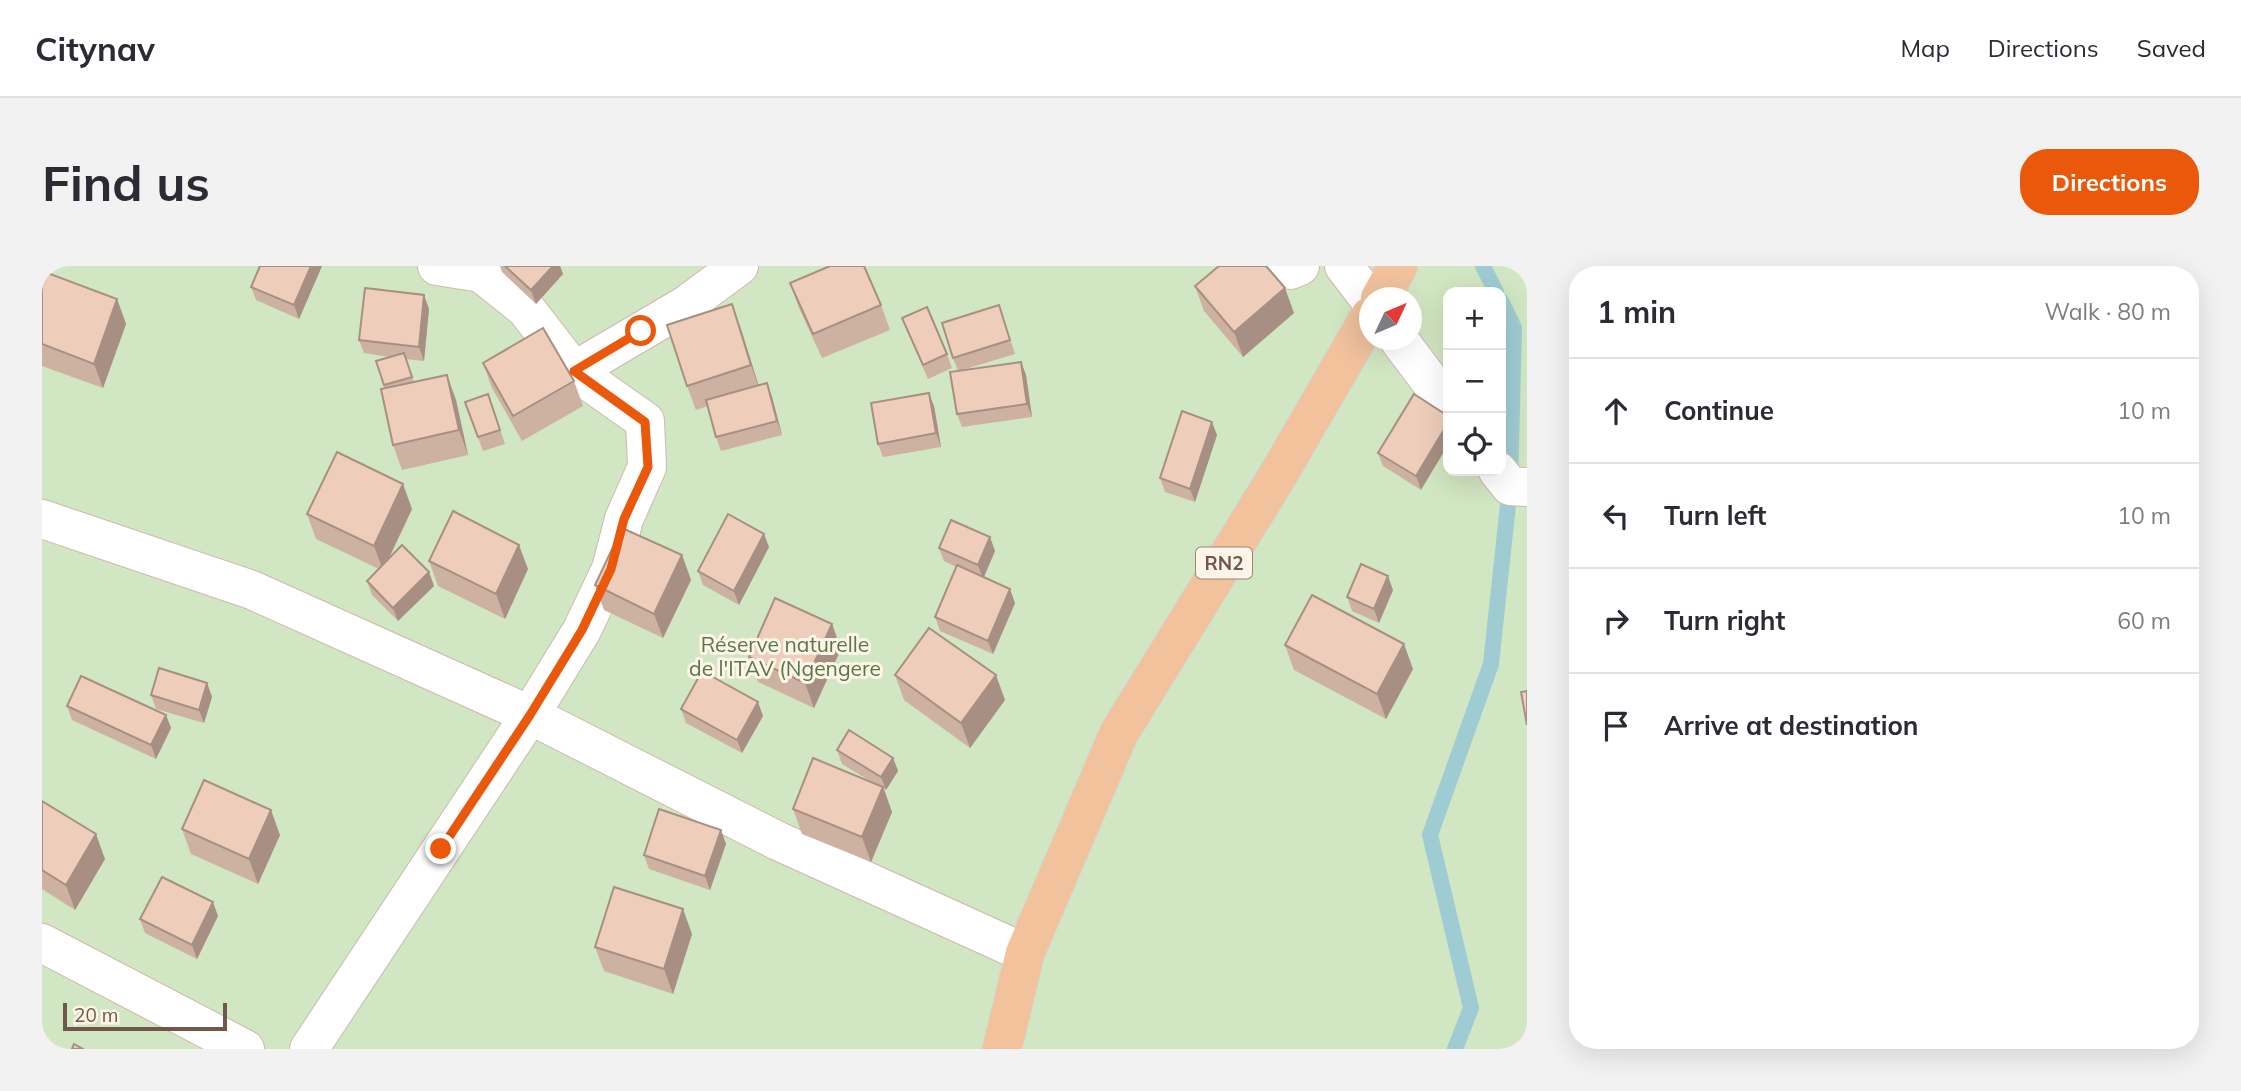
<!DOCTYPE html>
<html lang="en">
<head>
<meta charset="utf-8">
<style>
	body { margin:0; font-family:Mulish,sans-serif; background:#f2f2f3; color:#2b2b33 }
	.controls { position:absolute; right:21px; top:21px; display:grid; overflow:hidden; border-radius:14px; box-shadow:0 7px 28px #0002 }
	.controls button { width:63px; height:63px; display:grid; place-items:center; padding:0; border:0; border-bottom:2px solid #e1e1e2; background:#fff; color:#2b2b33; font:35px sans-serif }
	.compass { position:absolute; left:1317px; top:21px; width:63px; height:63px; border-radius:50%; background:#fff; box-shadow:0 7px 28px #0002; rotate:46deg }
	.scale { position:absolute; left:21px; bottom:18px; width:164px; box-sizing:border-box; padding-left:7px; border:4px solid #6f574a; border-top:0; font-size:19px; line-height:24px; white-space:nowrap; color:#6f574a; -webkit-text-stroke:5px #fef4e7; paint-order:stroke }
	.stop { position:absolute; width:21px; height:21px; margin:-16px; border:5px solid #ea580c; border-radius:50%; background:#fff }
	.stop.end { background:#ea580c; border-color:#fff; box-shadow:0 2px 7px #0008 }
	.list { margin:0; padding:0; list-style:none }
	h2 { display:flex; justify-content:space-between; align-items:center; height:91px; margin:0; padding:0 28px; font-size:30px }
	h2 small { font-size:23px; font-weight:400; color:#7c7c81 }
	.list li { display:grid; grid-template-columns:46px 1fr auto; gap:21px; align-items:center; box-sizing:border-box; height:105px; padding:0 28px; border-top:2px solid #e1e1e2 }
	.list b { display:block; font-size:26px; white-space:nowrap }
	.list em { font-size:23px; font-style:normal; color:#7c7c81 }
	.icon { flex:none; width:38px; height:38px; fill:none; stroke:currentColor; stroke-width:2; stroke-linecap:round; stroke-linejoin:round }
	.map { position:relative; flex:none; width:1485px; height:783px; overflow:hidden; border-radius:28px }
	header { display:flex; align-items:center; gap:42px; box-sizing:border-box; height:98px; padding:0 35px; background:#fff; border-bottom:2px solid #e1e1e2 }
	header strong { font-size:33px }
	nav { display:flex; gap:38px; margin-inline-start:auto; font-size:24px }
	.intro { display:flex; align-items:center; justify-content:space-between; box-sizing:border-box; height:168px; padding:0 42px }
	h1 { margin:0; font-size:49px }
	.button { padding:18px 32px; border-radius:28px; background:#ea580c; color:#fff; font-size:24px; font-weight:700 }
	main { display:flex; gap:42px; padding:0 42px }
	aside { flex:1; background:#fff; border-radius:28px; box-shadow:0 7px 28px #0002 }
	.map>svg:first-child { display:block }
	.green { fill:#d1e6c2; fill-rule:evenodd }
	.lines { fill:none; stroke-linecap:round; stroke-linejoin:round }
	.stream { stroke:#9fccd3; stroke-width:16 }
	.minor-casing { stroke:#ccbaac; stroke-width:40 }
	.trunk-casing { stroke:#d7d0cc; stroke-width:40 }
	.minor { stroke:#fff; stroke-width:38 }
	.trunk { stroke:#f2c29d; stroke-width:38 }
	.wall { fill:#cdb1a1 }
	.shaded-wall { fill:#a79083 }
	.building { fill:#eecebb; stroke:#a79083; stroke-width:2 }
	.route { stroke:#ea580c; stroke-width:9 }
	.labels { text-anchor:middle; stroke-width:6; stroke-linejoin:round; paint-order:stroke }
	.shield { fill:#fef4e7; stroke:#9a8679; stroke-width:2 }
	.shield-label { font-size:19px; font-weight:bold; fill:#6f574a }
	.park-label { font-size:21px; fill:#567a46; stroke:#fef4e7 }
</style>
</head>
<body>
<header>
<strong>Citynav</strong>
<nav><a>Map</a><a>Directions</a><a>Saved</a></nav>
</header>
<div class="intro"><h1>Find us</h1><a class="button">Directions</a></div>
<main>
<div class="map">
<svg width="1485" height="783" viewBox="0 0 1485 783">
	<rect width="100%" height="100%" fill="#faf0e2"/>
	<path class="green" d="M 0,0 L 1485,0 L 1485,783 L 0,783 ZM 1406,26 L 1459,26 L 1459,205 L 1406,205 ZM 1328,32 L 1370,32 L 1370,74 L 1328,74 Z"/>
	<g class="lines">
		<g class="stream">
			<path d="M 1441,0 L 1454,26"/>
			<path d="M 1413,783 L 1429,742 L 1388,569 L 1449,398 L 1468,220 L 1472,62 L 1459,35"/>
		</g>
		<defs>
			<g id="minor">
				<path d="M 395,0 L 439,7 L 484,43 L 532,105"/>
				<path d="M 1245,0 L 1248,4 L 1258,0"/>
				<path d="M 1302,0 L 1328,34"/>
				<path d="M 1357,74 L 1406,139"/>
				<path d="M 1456,205 L 1468,220 L 1485,221"/>
				<path d="M 0,253 L 210,324 L 488,449 L 736,575 L 983,687"/>
				<path d="M 0,677 L 203,783"/>
				<path d="M 267,783 L 488,449 L 540,364 L 569,303 L 582,253 L 605,201 L 603,155 L 532,105 L 644,39 L 697,0"/>
			</g>
			<g id="trunk">
				<path d="M 1338,32 L 1356,0"/>
				<path d="M 960,783 L 983,687 L 1077,467 L 1236,209 L 1328,50"/>
			</g>
		</defs>
		<use href="#minor" class="minor-casing"/>
		<use href="#trunk" class="trunk-casing"/>
		<use href="#minor" class="minor"/>
		<use href="#trunk" class="trunk"/>
	</g>
	<g class="wall">
		<path d="M 218,0 L 280,0 L 257,53 L 214,34 L 209,21 Z"/>
		<path d="M 458,0 L 518,0 L 521,8 L 494,38 L 460,6 Z"/>
		<path d="M 0,5 L 75,33 L 84,58 L 61,122 L 0,100 Z"/>
		<path d="M 748,17 L 839,39 L 848,64 L 780,92 L 757,42 Z"/>
		<path d="M 1153,20 L 1252,47 L 1201,91 L 1162,45 Z"/>
		<path d="M 690,38 L 717,120 L 725,117 L 730,131 L 740,169 L 679,185 L 674,171 L 666,140 L 654,144 L 645,120 Z"/>
		<path d="M 957,39 L 973,88 L 920,104 L 979,96 L 984,109 L 990,151 L 920,161 L 915,148 L 916,105 L 911,92 Z"/>
		<path d="M 387,43 L 382,95 L 364,93 L 372,116 L 414,134 L 426,189 L 360,204 L 351,179 L 343,123 L 334,95 L 348,91 L 322,87 L 317,74 Z"/>
		<path d="M 860,52 L 905,88 L 910,102 L 886,113 Z"/>
		<path d="M 441,97 L 532,115 L 541,140 L 480,175 L 450,122 Z"/>
		<path d="M 446,128 L 463,178 L 441,185 L 423,136 Z"/>
		<path d="M 1372,128 L 1379,224 L 1341,200 L 1336,187 Z"/>
		<path d="M 892,140 L 899,181 L 841,191 L 836,178 Z"/>
		<path d="M 1175,169 L 1153,236 L 1123,226 L 1118,212 Z"/>
		<path d="M 370,243 L 347,293 L 387,306 L 392,320 L 356,355 L 330,329 L 325,315 L 337,303 L 274,273 L 265,248 Z"/>
		<path d="M 727,281 L 697,339 L 661,319 L 656,305 Z"/>
		<path d="M 897,282 L 953,285 L 942,311 L 973,337 L 951,388 L 898,365 L 893,351 L 914,301 L 902,295 Z"/>
		<path d="M 640,289 L 649,314 L 621,372 L 562,344 L 553,319 Z"/>
		<path d="M 387,295 L 486,303 L 463,353 L 396,320 Z"/>
		<path d="M 1351,324 L 1337,357 L 1310,345 L 1305,331 Z"/>
		<path d="M 790,358 L 799,383 L 772,442 L 716,416 L 707,391 Z"/>
		<path d="M 1243,379 L 1371,403 L 1344,453 L 1252,404 Z"/>
		<path d="M 853,409 L 963,434 L 928,482 L 862,434 Z"/>
		<path d="M 165,417 L 170,431 L 162,457 L 114,443 L 109,429 Z"/>
		<path d="M 25,440 L 124,449 L 129,462 L 114,493 L 30,454 Z"/>
		<path d="M 639,443 L 721,450 L 700,487 L 644,457 Z"/>
		<path d="M 795,484 L 851,492 L 856,505 L 844,524 L 842,523 L 850,546 L 829,596 L 760,568 L 751,543 L 833,518 L 800,498 Z"/>
		<path d="M 0,535 L 63,593 L 33,644 L 0,623 Z"/>
		<path d="M 140,563 L 238,569 L 216,618 L 149,588 Z"/>
		<path d="M 684,578 L 668,624 L 607,603 L 602,589 Z"/>
		<path d="M 176,650 L 155,693 L 103,667 L 98,653 Z"/>
		<path d="M 650,668 L 631,728 L 562,705 L 553,681 Z"/>
	</g>
	<g class="shaded-wall">
		<path d="M 269,0 L 280,0 L 257,53 L 252,39 Z"/>
		<path d="M 511,0 L 518,0 L 521,8 L 494,38 L 489,24 Z"/>
		<path d="M 1243,22 L 1252,47 L 1201,91 L 1192,66 Z"/>
		<path d="M 382,29 L 387,43 L 382,95 L 377,81 Z"/>
		<path d="M 75,33 L 84,58 L 61,122 L 52,98 Z"/>
		<path d="M 690,38 L 699,63 L 718,124 L 709,99 Z"/>
		<path d="M 979,96 L 984,109 L 990,151 L 985,138 Z"/>
		<path d="M 405,109 L 414,134 L 426,189 L 417,164 Z"/>
		<path d="M 725,117 L 730,131 L 740,169 L 735,155 Z"/>
		<path d="M 887,127 L 892,140 L 899,181 L 894,167 Z"/>
		<path d="M 1170,156 L 1175,169 L 1153,236 L 1148,223 Z"/>
		<path d="M 1406,157 L 1406,179 L 1379,224 L 1374,210 Z"/>
		<path d="M 361,218 L 370,243 L 341,304 L 332,280 Z"/>
		<path d="M 722,268 L 727,281 L 697,339 L 692,325 Z"/>
		<path d="M 948,271 L 953,285 L 941,313 L 936,299 Z"/>
		<path d="M 477,279 L 486,303 L 463,353 L 454,328 Z"/>
		<path d="M 640,289 L 649,314 L 621,372 L 612,348 Z"/>
		<path d="M 387,306 L 392,320 L 356,355 L 351,342 Z"/>
		<path d="M 1346,310 L 1351,324 L 1337,357 L 1332,343 Z"/>
		<path d="M 968,323 L 973,337 L 951,388 L 946,375 Z"/>
		<path d="M 790,358 L 799,383 L 772,442 L 763,417 Z"/>
		<path d="M 1362,378 L 1371,403 L 1344,453 L 1335,428 Z"/>
		<path d="M 954,409 L 963,434 L 928,482 L 919,457 Z"/>
		<path d="M 165,417 L 170,431 L 162,457 L 157,444 Z"/>
		<path d="M 716,436 L 721,450 L 700,487 L 695,474 Z"/>
		<path d="M 124,449 L 129,462 L 114,493 L 109,479 Z"/>
		<path d="M 851,492 L 856,505 L 844,524 L 839,511 Z"/>
		<path d="M 841,521 L 850,546 L 829,596 L 820,571 Z"/>
		<path d="M 229,544 L 238,569 L 216,618 L 207,593 Z"/>
		<path d="M 679,564 L 684,578 L 668,624 L 663,610 Z"/>
		<path d="M 54,568 L 63,593 L 33,644 L 24,619 Z"/>
		<path d="M 171,636 L 176,650 L 155,693 L 150,679 Z"/>
		<path d="M 641,643 L 650,668 L 631,728 L 622,703 Z"/>
	</g>
	<g class="building">
		<path d="M 218,0 L 269,0 L 252,39 L 209,21 Z"/>
		<path d="M 463,0 L 511,0 L 489,24 Z"/>
		<path d="M 788,0 L 822,0 L 839,39 L 771,68 L 748,17 Z"/>
		<path d="M 1177,0 L 1224,0 L 1243,22 L 1192,66 L 1153,20 Z"/>
		<path d="M 0,5 L 75,33 L 52,98 L 0,78 Z"/>
		<path d="M 323,22 L 382,29 L 377,81 L 317,74 Z"/>
		<path d="M 690,38 L 709,99 L 645,120 L 625,59 Z"/>
		<path d="M 957,39 L 968,74 L 911,92 L 900,57 Z"/>
		<path d="M 885,41 L 905,88 L 881,99 L 860,52 Z"/>
		<path d="M 501,62 L 532,115 L 471,150 L 441,97 Z"/>
		<path d="M 362,87 L 370,111 L 342,119 L 334,95 Z"/>
		<path d="M 979,96 L 985,138 L 915,148 L 908,106 Z"/>
		<path d="M 405,109 L 417,164 L 351,179 L 339,123 Z"/>
		<path d="M 725,117 L 735,155 L 674,171 L 664,134 Z"/>
		<path d="M 887,127 L 894,167 L 836,178 L 829,137 Z"/>
		<path d="M 446,128 L 458,164 L 436,171 L 423,136 Z"/>
		<path d="M 1372,128 L 1406,150 L 1406,157 L 1374,210 L 1336,187 Z"/>
		<path d="M 1140,145 L 1170,156 L 1148,223 L 1118,212 Z"/>
		<path d="M 295,186 L 361,218 L 332,280 L 265,248 Z"/>
		<path d="M 411,245 L 477,279 L 454,328 L 387,295 Z"/>
		<path d="M 686,248 L 722,268 L 692,325 L 656,305 Z"/>
		<path d="M 909,254 L 948,271 L 936,299 L 897,282 Z"/>
		<path d="M 580,262 L 640,289 L 612,348 L 553,319 Z"/>
		<path d="M 360,279 L 387,306 L 351,342 L 325,315 Z"/>
		<path d="M 1319,298 L 1346,310 L 1332,343 L 1305,331 Z"/>
		<path d="M 915,299 L 968,323 L 946,375 L 893,351 Z"/>
		<path d="M 1270,329 L 1362,378 L 1335,428 L 1243,379 Z"/>
		<path d="M 733,332 L 790,358 L 763,417 L 707,391 Z"/>
		<path d="M 887,362 L 954,409 L 919,457 L 853,409 Z"/>
		<path d="M 117,402 L 165,417 L 157,444 L 109,429 Z"/>
		<path d="M 660,405 L 716,436 L 695,474 L 639,443 Z"/>
		<path d="M 39,410 L 124,449 L 109,479 L 25,440 Z"/>
		<path d="M 1485,425 L 1485,459 L 1479,426 Z"/>
		<path d="M 807,464 L 851,492 L 839,511 L 795,484 Z"/>
		<path d="M 771,492 L 841,521 L 820,571 L 751,543 Z"/>
		<path d="M 162,514 L 229,544 L 207,593 L 140,563 Z"/>
		<path d="M 0,535 L 54,568 L 24,619 L 0,604 Z"/>
		<path d="M 617,543 L 679,564 L 663,610 L 602,589 Z"/>
		<path d="M 120,611 L 171,636 L 150,679 L 98,653 Z"/>
		<path d="M 572,621 L 641,643 L 622,703 L 553,681 Z"/>
		<path d="M 32,778 L 41,783 L 30,783 Z"/>
	</g>
	<g class="lines">
		<path class="route" d="M 399,583 L 488,449 L 540,364 L 569,303 L 582,253 L 606,201 L 603,156 L 532,105 L 599,65"/>
	</g>
	<g class="labels">
		<rect class="shield" x="1154" y="281.5" width="56" height="31" rx="5"/>
		<g class="shield-label">
			<text x="1182" y="304">RN2</text>
		</g>
		<g class="park-label">
			<text x="743" y="386">Réserve naturelle<tspan x="743" dy="24">de l'ITAV (Ngengere</tspan></text>
		</g>
	</g>
</svg>
<div class="controls">
<button>+</button>
<button>−</button>
<button><svg class="icon" aria-label="locate" viewBox="0 0 24 24"><circle cx="12" cy="12" r="6"/><path d="M12 2v4M12 18v4M2 12h4M18 12h4"/></svg></button>
</div>
<svg class="compass" viewBox="-18 -18 36 36"><path d="M0-13l5 13h-10z" fill="#e53935"/><path d="M0 13l5-13h-10z" fill="#7c7c81"/></svg>
<div class="scale">20 m</div>
<div class="stop" style="left:599px;top:65px"></div>
<div class="stop end" style="left:399px;top:583px"></div>
</div>
<aside>
<h2>1 min<small>Walk · 80 m</small></h2>
<ul class="list">
<li><svg class="icon" aria-label="ahead" viewBox="0 0 24 24"><path d="M12 20V5M6 11l6-6 6 6"/></svg><div><b>Continue</b></div><em>10 m</em></li>
<li><svg class="icon" aria-label="left" viewBox="0 0 24 24"><path d="M17 20v-9H6M10 6l-5 5 5 5"/></svg><div><b>Turn left</b></div><em>10 m</em></li>
<li><svg class="icon" aria-label="right" viewBox="0 0 24 24"><path d="M7 20v-9h11M14 6l5 5-5 5"/></svg><div><b>Turn right</b></div><em>60 m</em></li>
<li><svg class="icon" aria-label="arrive" viewBox="0 0 24 24"><path d="M6 21V4h12l-3 4 3 4H6"/></svg><div><b>Arrive at destination</b></div></li>
</ul>
</aside>
</main>
</body>
</html>
